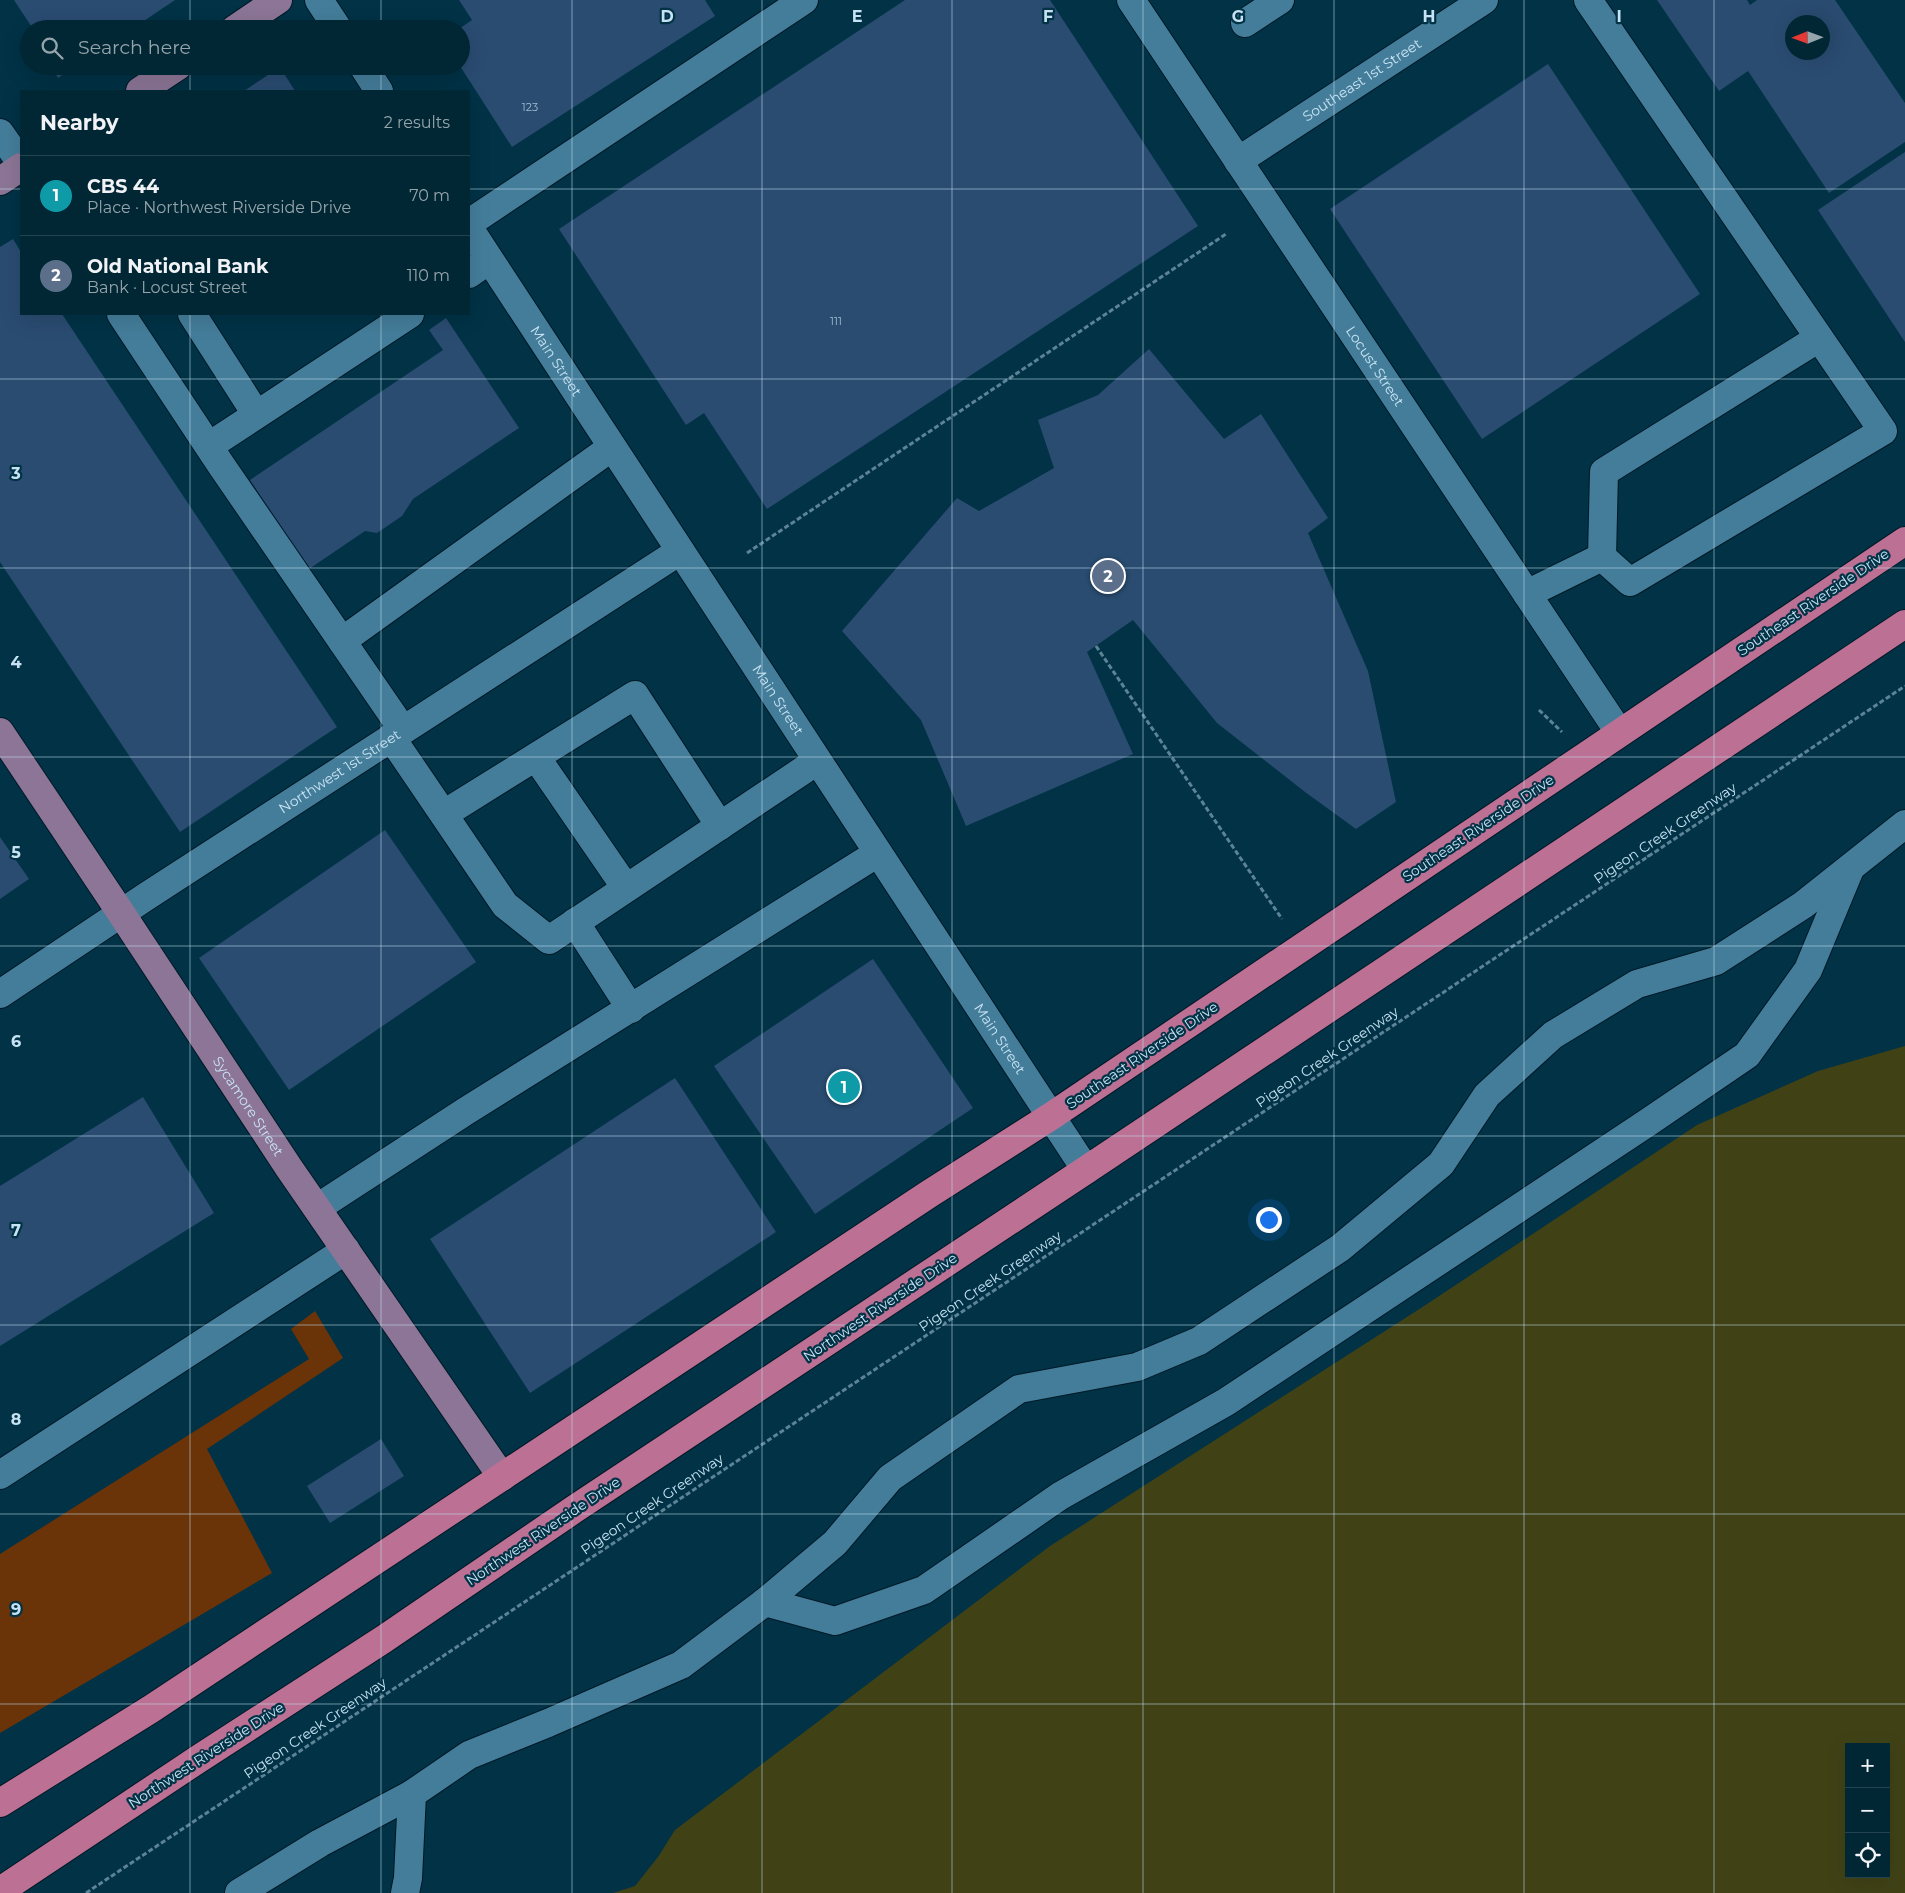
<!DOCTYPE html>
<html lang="en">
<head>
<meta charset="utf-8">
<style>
	body { margin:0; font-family:Montserrat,sans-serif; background:#0f3240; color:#f1f3f6 }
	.controls { position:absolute; right:15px; bottom:15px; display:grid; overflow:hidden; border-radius:0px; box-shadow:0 5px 20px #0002 }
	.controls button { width:45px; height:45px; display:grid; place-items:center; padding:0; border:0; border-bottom:1px solid #23434f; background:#012634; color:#f1f3f6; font:25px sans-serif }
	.compass { position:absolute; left:1785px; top:15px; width:45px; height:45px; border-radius:50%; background:#012634; box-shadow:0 5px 20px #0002; rotate:269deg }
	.you { position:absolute; left:1268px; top:1219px; width:18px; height:18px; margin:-12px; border:4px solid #fff; border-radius:50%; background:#1a73e8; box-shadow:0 0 0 8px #1a73e833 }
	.badge { display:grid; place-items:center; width:32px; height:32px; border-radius:50%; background:#ff9b5a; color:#fff; font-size:16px; font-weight:700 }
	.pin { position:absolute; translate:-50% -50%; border:2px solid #fff; box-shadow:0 1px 5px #0006 }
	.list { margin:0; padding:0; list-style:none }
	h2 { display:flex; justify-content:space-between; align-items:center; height:65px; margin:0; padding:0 20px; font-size:21px }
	h2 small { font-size:16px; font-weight:400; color:#96a5ac }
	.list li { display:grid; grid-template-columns:32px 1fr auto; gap:15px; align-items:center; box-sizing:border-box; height:80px; padding:0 20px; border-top:1px solid #23434f }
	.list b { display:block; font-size:19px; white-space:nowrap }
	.list p { margin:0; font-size:16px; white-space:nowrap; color:#96a5ac }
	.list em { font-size:16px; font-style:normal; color:#96a5ac }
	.icon { flex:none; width:28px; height:28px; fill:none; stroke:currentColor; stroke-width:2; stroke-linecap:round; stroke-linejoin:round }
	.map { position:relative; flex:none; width:1905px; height:1893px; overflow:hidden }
	.search { position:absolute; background:#012634; box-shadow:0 5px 20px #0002; left:20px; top:20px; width:450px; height:55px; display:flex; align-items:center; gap:12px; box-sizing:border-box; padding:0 18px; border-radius:28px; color:#96a5ac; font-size:19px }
	.panel { position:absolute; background:#012634; box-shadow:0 5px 20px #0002; left:20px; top:90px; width:450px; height:225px; border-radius:0px }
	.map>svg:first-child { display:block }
	.green { fill:#6b3308 }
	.water { fill:#404216; fill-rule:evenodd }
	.building { fill:#2a4c71; fill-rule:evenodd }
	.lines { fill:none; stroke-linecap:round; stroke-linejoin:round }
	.minor-casing { stroke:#001926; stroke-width:30 }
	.major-casing { stroke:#001926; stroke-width:30 }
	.highway-casing { stroke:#001926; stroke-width:30 }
	.path { stroke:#5c8396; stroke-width:3; stroke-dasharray:5 2.5; stroke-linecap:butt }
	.minor { stroke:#447d9a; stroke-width:28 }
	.major { stroke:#8c7596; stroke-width:28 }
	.highway { stroke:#bc7093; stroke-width:28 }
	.grid { fill:none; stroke:#c7e3f3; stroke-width:1; stroke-opacity:0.55 }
	.labels { text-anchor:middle; stroke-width:4.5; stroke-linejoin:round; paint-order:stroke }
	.number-label { font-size:11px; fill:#a0bdd2 }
	.street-label { font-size:14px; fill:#c7e3f3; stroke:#013246 }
	.grid-label { font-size:16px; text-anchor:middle; font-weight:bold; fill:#c7e3f3; stroke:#013246; stroke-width:4.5; stroke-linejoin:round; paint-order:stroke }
</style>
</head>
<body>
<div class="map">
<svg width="1905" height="1893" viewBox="0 0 1905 1893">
	<rect width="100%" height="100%" fill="#013246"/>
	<path class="green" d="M 315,1311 L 343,1358 L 207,1449 L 272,1573 L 0,1733 L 0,1554 L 309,1359 L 291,1329 Z"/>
	<path class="water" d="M 1905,1046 L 1905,1893 L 613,1893 L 635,1886 L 658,1857 L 675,1830 L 1050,1546 L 1424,1306 L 1697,1125 L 1818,1071 ZM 1849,1747 L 1886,1747 L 1886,1874 L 1849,1874 Z"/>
	<g class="building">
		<path d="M 14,0 L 175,0 L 132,29 L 33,29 Z"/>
		<path d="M 459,0 L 705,0 L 715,16 L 512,147 L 460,66 L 461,29 L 459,29 L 472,20 Z"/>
		<path d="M 905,0 L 1050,0 L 1198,226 L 767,509 L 704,413 L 686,425 L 559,229 Z"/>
		<path d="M 1657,0 L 1747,0 L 1750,5 L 1757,0 L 1835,0 L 1905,103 L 1905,142 L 1829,193 L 1748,71 L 1719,91 ZM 1792,22 L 1822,22 L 1822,52 L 1792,52 Z"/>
		<path d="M 1548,64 L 1700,294 L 1482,439 L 1330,209 Z"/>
		<path d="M 51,66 L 75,66 L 58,78 Z"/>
		<path d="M 280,67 L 295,91 L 244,91 Z"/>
		<path d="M 1905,152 L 1905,342 L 1818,210 Z"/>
		<path d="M 13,239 L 21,252 L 21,314 L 62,314 L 337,727 L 180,832 L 0,562 L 0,247 Z"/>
		<path d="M 446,318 L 519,428 L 413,499 L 402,516 L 377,533 L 365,531 L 309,569 L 250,480 L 443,350 L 429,330 Z"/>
		<path d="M 1149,349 L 1224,439 L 1261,414 L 1328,518 L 1308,533 L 1368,671 L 1396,802 L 1356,829 L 1305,792 L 1217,723 L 1133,620 L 1087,652 L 1133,754 L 966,826 L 921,720 L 842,631 L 957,498 L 979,511 L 1054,468 L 1038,420 L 1098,395 Z"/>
		<path d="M 385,830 L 476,962 L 289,1090 L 199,958 Z"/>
		<path d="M 0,837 L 29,879 L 0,899 Z"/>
		<path d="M 873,959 L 973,1108 L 815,1214 L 714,1066 Z"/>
		<path d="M 675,1078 L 776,1232 L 530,1393 L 430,1239 Z"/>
		<path d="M 143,1097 L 214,1213 L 0,1346 L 0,1186 Z"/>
		<path d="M 381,1439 L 404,1476 L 330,1523 L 307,1486 Z"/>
	</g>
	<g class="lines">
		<defs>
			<g id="minor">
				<path d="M 319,0 L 338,29"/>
				<path id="s1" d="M 1131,0 L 1619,732"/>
				<path d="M 1245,23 L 1280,0"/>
				<path d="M 363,66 L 379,91"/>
				<path d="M 0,133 L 21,163"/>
				<path id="s2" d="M 1238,161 L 1484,0"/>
				<path d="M 469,223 L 804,0"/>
				<path id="s3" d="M 469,228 L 1086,1170"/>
				<path d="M 469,274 L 489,260"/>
				<path d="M 121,314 L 221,465 L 403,730"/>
				<path d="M 192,314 L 256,414"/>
				<path d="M 209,446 L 410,314"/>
				<path d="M 1602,557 L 1604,472 L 1819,338"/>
				<path d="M 1527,594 L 1602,557 L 1630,582 L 1883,431 L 1588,0"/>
				<path d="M 342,641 L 612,447"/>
				<path d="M 391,737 L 505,905 L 549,940 L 817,761"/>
				<path d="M 536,757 L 626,888"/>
				<path d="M 444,814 L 635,695 L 720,826"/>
				<path d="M 575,922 L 631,1009"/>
				<path id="s4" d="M 0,994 L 147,896 L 680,551"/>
				<path d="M 317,1208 L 466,1111 L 878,853"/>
				<path d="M 0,1475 L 346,1250"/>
				<path d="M 765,1602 L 835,1621 L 924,1590 L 1060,1496 L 1226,1402 L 1647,1123 L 1747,1055 L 1808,970 L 1850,869"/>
				<path d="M 239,1893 L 320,1843 L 412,1794 L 469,1755 L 548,1723 L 681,1665 L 765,1602 L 835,1543 L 890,1478 L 1019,1389 L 1137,1367 L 1199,1341 L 1340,1248 L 1441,1164 L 1487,1095 L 1553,1035 L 1637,984 L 1716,961 L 1803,905 L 1905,824"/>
				<path d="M 405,1893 L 408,1878 L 412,1794"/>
			</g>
			<g id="major">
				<path d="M 235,29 L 278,0"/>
				<path d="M 140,91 L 178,66"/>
				<path d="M 0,181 L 21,167"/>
				<path id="s5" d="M 0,732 L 121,913 L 289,1168 L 502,1477"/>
			</g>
			<g id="highway">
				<path d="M 0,1803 L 151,1709 L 929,1194 L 1050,1117 L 1905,541"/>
				<path d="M 0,1891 L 200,1758 L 384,1639 L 576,1508 L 1086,1170 L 1905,624"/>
			</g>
		</defs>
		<use href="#minor" class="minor-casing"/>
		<use href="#major" class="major-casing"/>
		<use href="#highway" class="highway-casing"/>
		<g class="path">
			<path d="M 747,553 L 1226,234"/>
			<path d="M 1096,646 L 1282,919"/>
			<path d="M 1539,710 L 1562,732"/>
			<path d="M 1640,842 L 1649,857"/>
			<path d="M 86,1893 L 1905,686"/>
		</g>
		<use href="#minor" class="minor"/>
		<use href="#major" class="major"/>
		<use href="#highway" class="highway"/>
	</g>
	<path class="grid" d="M 190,0 L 190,29M 381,0 L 381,29M 572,0 L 572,1893M 762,0 L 762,1893M 952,0 L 952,1893M 1143,0 L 1143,1893M 1334,0 L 1334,1893M 1524,0 L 1524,1893M 1714,0 L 1714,1893M 190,66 L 190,91M 381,66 L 381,91M 0,189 L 21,189M 469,189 L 1905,189M 190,314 L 190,1893M 381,314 L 381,1893M 0,379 L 1905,379M 0,568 L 1905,568M 0,757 L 1905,757M 0,946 L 1905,946M 0,1136 L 1905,1136M 0,1325 L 1905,1325M 0,1514 L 1905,1514M 0,1704 L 1905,1704"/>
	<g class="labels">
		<g class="number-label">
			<text x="530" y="111">123</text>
			<text x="836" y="325">111</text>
		</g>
		<g class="street-label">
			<text dy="5" stroke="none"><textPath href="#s2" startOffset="148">Southeast 1st Street</textPath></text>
			<text dy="5" stroke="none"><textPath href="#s3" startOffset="159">Main Street</textPath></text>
			<text dy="5" stroke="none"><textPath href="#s1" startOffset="440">Locust Street</textPath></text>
			<text transform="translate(1813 602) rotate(-34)" y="5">Southeast Riverside Drive</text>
			<text dy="5" stroke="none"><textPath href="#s3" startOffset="564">Main Street</textPath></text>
			<text dy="5" stroke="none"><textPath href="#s4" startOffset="406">Northwest 1st Street</textPath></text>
			<text transform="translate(1478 828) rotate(-34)" y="5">Southeast Riverside Drive</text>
			<text transform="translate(1665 833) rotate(-34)" y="5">Pigeon Creek Greenway</text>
			<text dy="5" stroke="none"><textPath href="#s3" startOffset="969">Main Street</textPath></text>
			<text transform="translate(1142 1055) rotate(-34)" y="5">Southeast Riverside Drive</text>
			<text transform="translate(1327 1057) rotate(-34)" y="5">Pigeon Creek Greenway</text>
			<text dy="5" stroke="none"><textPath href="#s5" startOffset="449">Sycamore Street</textPath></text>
			<text transform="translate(990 1281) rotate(-34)" y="5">Pigeon Creek Greenway</text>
			<text transform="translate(880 1307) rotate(-34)" y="5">Northwest Riverside Drive</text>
			<text transform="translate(652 1504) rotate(-34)" y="5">Pigeon Creek Greenway</text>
			<text transform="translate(543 1531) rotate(-34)" y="5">Northwest Riverside Drive</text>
			<text transform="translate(315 1728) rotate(-34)" y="5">Pigeon Creek Greenway</text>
			<text transform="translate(206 1755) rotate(-33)" y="5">Northwest Riverside Drive</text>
		</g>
	</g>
	<g class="grid-label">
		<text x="667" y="22">D</text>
		<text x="857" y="22">E</text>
		<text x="1048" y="22">F</text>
		<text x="1238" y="22">G</text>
		<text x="1429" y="22">H</text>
		<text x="1619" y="22">I</text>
		<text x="16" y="479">3</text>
		<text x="16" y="668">4</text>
		<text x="16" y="858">5</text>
		<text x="16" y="1047">6</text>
		<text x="16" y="1236">7</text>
		<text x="16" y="1425">8</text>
		<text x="16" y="1615">9</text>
	</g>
</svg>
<div class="controls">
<button>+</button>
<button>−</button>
<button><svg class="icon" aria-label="locate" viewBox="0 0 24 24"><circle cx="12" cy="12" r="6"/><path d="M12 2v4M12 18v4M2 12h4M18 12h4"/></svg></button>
</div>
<svg class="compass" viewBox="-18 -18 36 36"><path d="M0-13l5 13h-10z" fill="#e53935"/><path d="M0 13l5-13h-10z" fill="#96a5ac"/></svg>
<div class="you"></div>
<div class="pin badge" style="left:844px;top:1087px;background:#0f9aa8">1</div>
<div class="pin badge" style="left:1108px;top:576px;background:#5c6f8a">2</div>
<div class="search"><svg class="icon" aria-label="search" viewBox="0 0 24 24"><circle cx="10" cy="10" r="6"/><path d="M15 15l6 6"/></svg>Search here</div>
<section class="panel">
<h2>Nearby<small>2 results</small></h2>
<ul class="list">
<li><span class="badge" style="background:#0f9aa8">1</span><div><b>CBS 44</b><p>Place · Northwest Riverside Drive</p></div><em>70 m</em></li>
<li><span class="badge" style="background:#5c6f8a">2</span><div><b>Old National Bank</b><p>Bank · Locust Street</p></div><em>110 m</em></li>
</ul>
</section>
</div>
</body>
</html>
